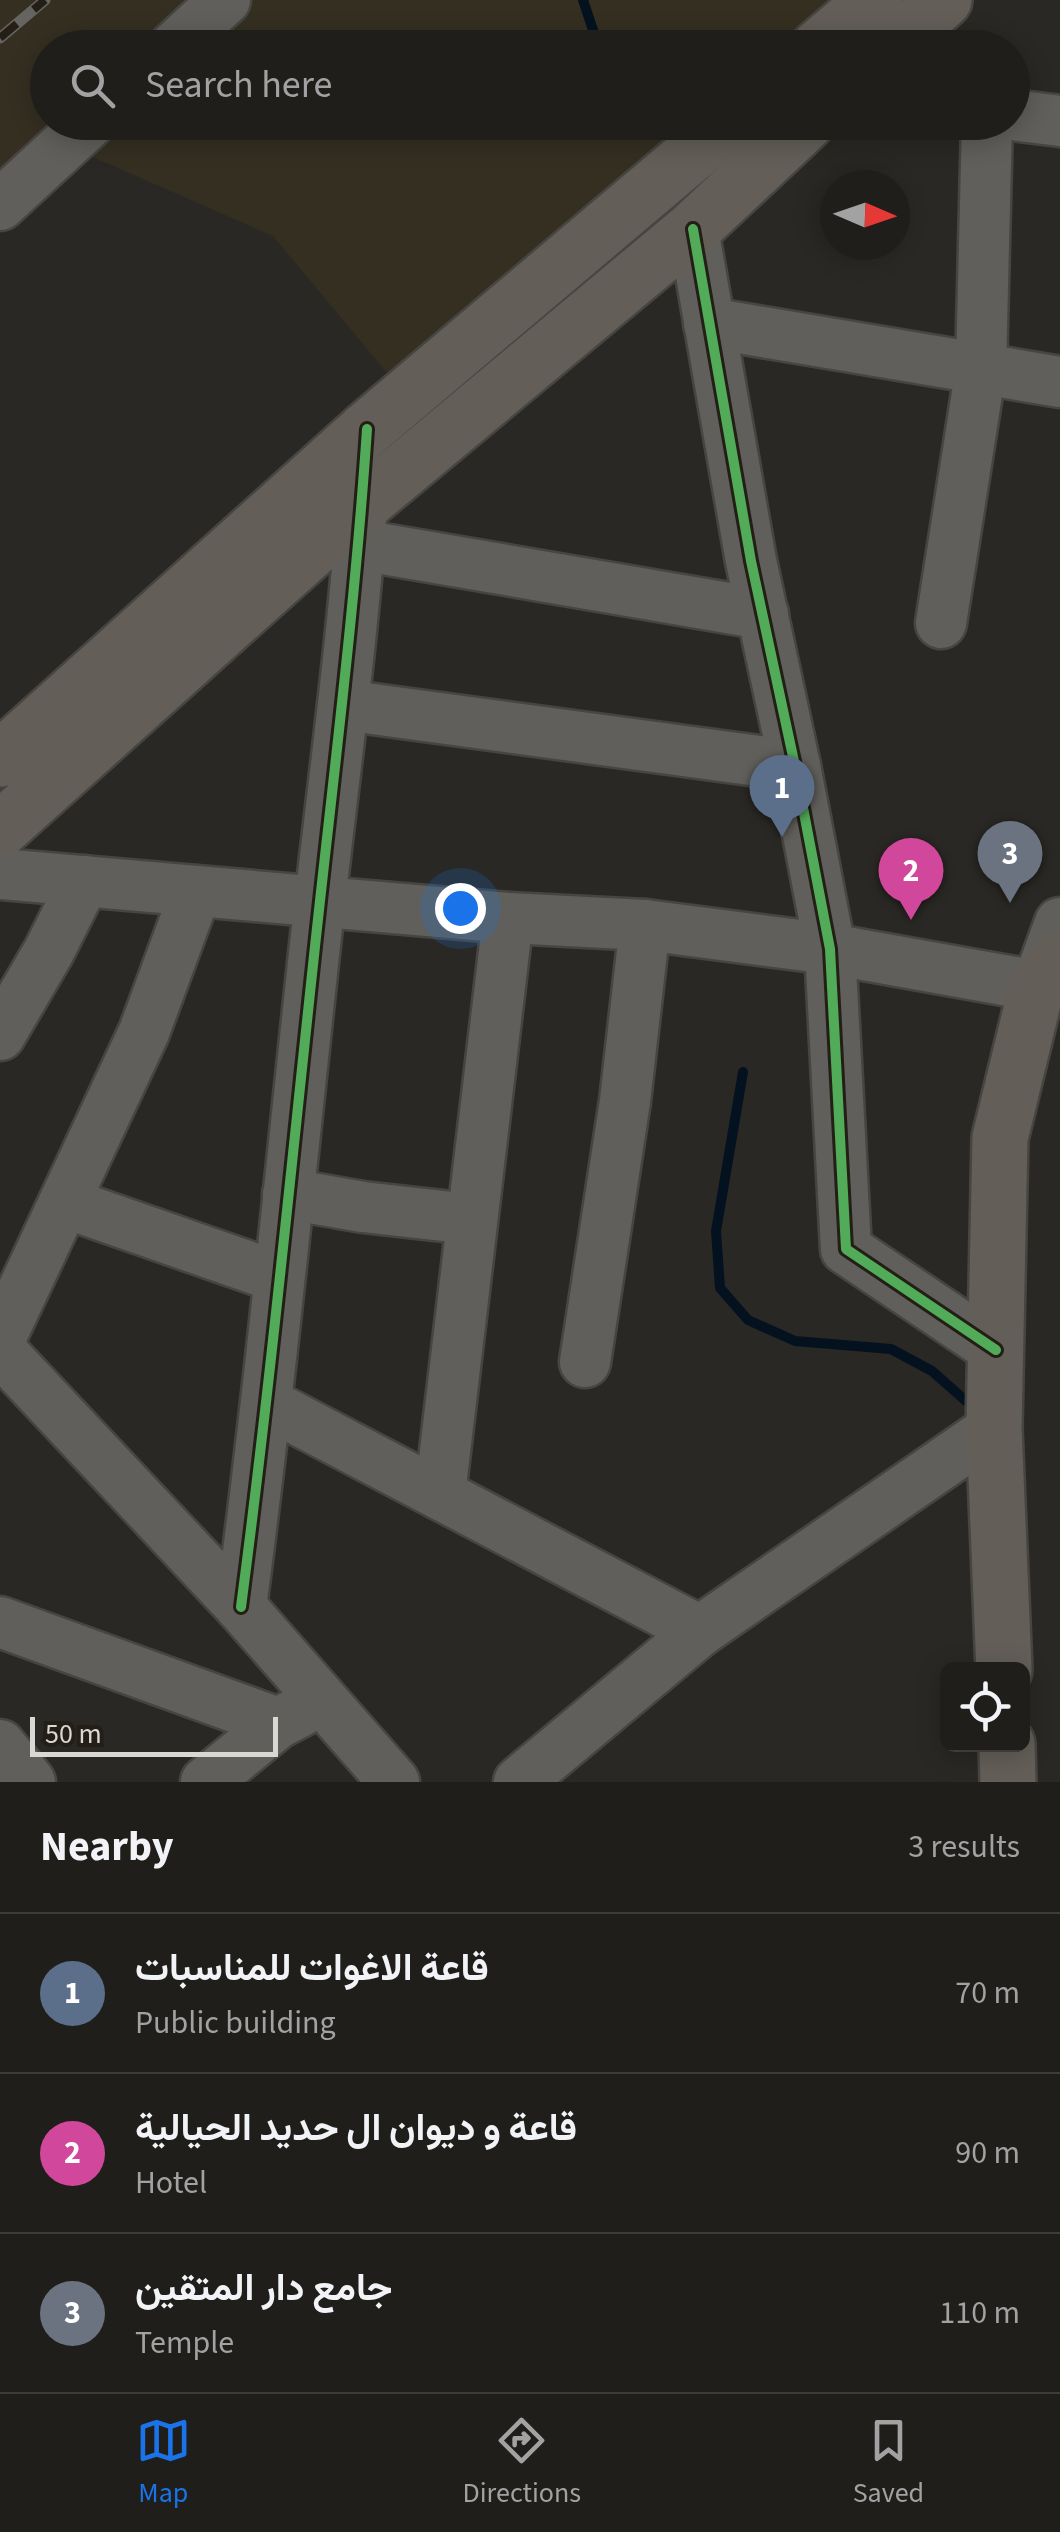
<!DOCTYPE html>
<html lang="en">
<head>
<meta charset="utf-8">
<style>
	body { margin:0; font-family:"Source Sans 3",Vazirmatn,sans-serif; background:#2d2b28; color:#f1f3f6 }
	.controls { position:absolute; right:30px; bottom:30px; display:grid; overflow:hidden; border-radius:15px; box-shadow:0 5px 25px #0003 }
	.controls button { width:90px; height:90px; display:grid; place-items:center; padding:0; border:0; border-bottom:2px solid #3d3c3a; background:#201e1b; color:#f1f3f6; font:50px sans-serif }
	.compass { position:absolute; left:820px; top:170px; width:90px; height:90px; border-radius:50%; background:#201e1b; box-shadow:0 5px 25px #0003; rotate:92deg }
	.scale { position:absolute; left:30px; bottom:25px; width:248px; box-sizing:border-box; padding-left:10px; border:5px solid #dad8d3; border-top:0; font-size:28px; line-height:35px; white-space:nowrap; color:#dad8d3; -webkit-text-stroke:8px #231f17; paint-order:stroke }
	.you { position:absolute; left:460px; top:908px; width:35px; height:35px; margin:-25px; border:8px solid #fff; border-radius:50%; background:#1a73e8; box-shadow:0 0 0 15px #1a73e833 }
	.badge { display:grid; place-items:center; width:65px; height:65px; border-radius:50%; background:#1a73e8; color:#fff; font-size:32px; font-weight:700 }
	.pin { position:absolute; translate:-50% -82px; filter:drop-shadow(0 2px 5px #0008) }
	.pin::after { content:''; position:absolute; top:52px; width:35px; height:30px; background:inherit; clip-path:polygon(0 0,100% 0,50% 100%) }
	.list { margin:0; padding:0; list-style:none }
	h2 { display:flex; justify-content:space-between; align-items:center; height:130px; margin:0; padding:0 40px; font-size:42px }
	h2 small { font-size:32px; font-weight:400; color:#a2a2a3 }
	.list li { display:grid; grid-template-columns:65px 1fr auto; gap:30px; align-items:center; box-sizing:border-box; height:160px; padding:0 40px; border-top:2px solid #3d3c3a }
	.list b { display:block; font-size:38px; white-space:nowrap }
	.list p { margin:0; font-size:32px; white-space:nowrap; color:#a2a2a3 }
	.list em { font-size:32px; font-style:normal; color:#a2a2a3 }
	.icon { flex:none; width:55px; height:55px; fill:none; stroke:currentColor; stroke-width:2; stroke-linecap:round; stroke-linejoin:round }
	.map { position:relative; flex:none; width:1060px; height:1782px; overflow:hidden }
	.search { position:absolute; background:#201e1b; box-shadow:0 5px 25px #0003; left:30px; right:30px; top:30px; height:110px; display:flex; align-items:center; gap:25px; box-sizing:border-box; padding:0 35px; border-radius:55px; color:#a2a2a3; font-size:38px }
	.sheet { height:610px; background:#201e1b }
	nav { display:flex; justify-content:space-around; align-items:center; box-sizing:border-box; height:140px; border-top:2px solid #3d3c3a; background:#201e1b; font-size:28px; color:#a2a2a3 }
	nav a { display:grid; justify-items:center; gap:5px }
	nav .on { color:#1a73e8 }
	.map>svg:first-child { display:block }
	.built { fill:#342f21 }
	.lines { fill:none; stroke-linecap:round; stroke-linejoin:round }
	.stream { stroke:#04121f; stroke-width:10 }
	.minor-casing { stroke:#464541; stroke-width:55 }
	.major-casing { stroke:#464541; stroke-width:60 }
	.minor { stroke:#605f5b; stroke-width:50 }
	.major { stroke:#635f58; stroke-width:55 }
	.rail-casing { stroke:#666461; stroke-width:11 }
	.rail { stroke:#231f17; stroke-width:8; stroke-dasharray:22; stroke-linecap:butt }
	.cycleway-casing { stroke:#231f17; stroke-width:16 }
	.cycleway { stroke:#51ab58; stroke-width:10 }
</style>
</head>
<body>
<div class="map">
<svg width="1060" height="1782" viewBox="0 0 1060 1782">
	<rect width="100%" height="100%" fill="#2a2824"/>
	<path class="built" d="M 0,0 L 872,0 L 816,47 L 48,48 L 48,122 L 729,123 L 407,397 L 273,236 L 88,155 L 0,229 Z"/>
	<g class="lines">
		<g class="stream">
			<path d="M 583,0 L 599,48"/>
			<path d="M 624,122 L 625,125"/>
			<path d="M 743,1072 L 716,1231 L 720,1288 L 748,1320 L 795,1341 L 891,1349 L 932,1371 L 966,1401"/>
		</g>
		<defs>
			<g id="minor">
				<path d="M 173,48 L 225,0"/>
				<path d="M 1012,115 L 1060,121"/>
				<path d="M 0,205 L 90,122"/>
				<path d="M 693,229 L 751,561 L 795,766 L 830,949 L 846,1249 L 996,1350"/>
				<path d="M 709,323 L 1060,382"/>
				<path d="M 360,545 L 763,614"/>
				<path d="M 941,623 L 981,368 L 987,122"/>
				<path d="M 343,705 L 795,766"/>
				<path d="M 0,874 L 508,918 L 645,925 L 830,949 L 1037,986 L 1060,923"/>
				<path d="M 0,1035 L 49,951 L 84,881"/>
				<path d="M 288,1194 L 363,1207 L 470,1219"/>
				<path d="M 66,1203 L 278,1277"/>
				<path d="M 0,1339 L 144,1032 L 196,891"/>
				<path d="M 0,1350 L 241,1607 L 394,1782"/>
				<path d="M 585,1362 L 625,1101 L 645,925"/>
				<path d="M 268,1404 L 700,1631"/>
				<path d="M 440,1494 L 508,918"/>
				<path d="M 241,1607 C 270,1387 291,1166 315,945 C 332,790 354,635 364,479"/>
				<path d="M 0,1622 L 278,1723"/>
				<path d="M 0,1745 L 30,1782"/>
				<path d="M 206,1782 L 278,1723 L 303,1710"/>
				<path d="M 519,1782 L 700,1631 L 994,1428"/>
			</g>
			<g id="major">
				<path d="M 818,48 L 874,0"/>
				<path d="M 890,48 L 944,0"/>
				<path d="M 0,759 L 367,429 L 730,122"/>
				<path d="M 0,830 L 362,505 L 693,229 L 807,122"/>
				<path d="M 1004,1670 L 994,1428 L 1000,1138 L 1037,986 L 1060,959"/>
				<path d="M 1007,1744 L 1008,1782"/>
			</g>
		</defs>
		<use href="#minor" class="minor-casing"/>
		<use href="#major" class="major-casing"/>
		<use href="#minor" class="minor"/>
		<use href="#major" class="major"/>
		<defs>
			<path id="rail" d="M 0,38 L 45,0"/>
		</defs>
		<use href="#rail" class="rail-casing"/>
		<use href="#rail" class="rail"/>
		<defs>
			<g id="cycleway">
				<path d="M 693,229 L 751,561 L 795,766 L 830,949 L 846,1249 L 996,1350"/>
				<path d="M 241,1607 C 269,1394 290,1179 313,965 C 332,787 355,609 367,429"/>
			</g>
		</defs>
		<use href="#cycleway" class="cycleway-casing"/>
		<use href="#cycleway" class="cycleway"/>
	</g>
</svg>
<div class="controls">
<button><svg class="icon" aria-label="locate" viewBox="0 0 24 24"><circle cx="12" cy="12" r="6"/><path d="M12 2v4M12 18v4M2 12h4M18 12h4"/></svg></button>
</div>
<svg class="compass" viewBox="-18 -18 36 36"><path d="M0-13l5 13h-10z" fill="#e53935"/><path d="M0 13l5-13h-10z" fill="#a2a2a3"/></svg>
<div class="scale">50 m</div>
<div class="you"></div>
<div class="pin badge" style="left:782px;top:837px;background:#5c6f8a">1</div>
<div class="pin badge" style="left:911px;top:920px;background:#d1479c">2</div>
<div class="pin badge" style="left:1010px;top:903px;background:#6b7280">3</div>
<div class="search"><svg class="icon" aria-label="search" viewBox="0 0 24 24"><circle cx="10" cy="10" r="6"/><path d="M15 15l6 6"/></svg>Search here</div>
</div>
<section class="sheet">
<h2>Nearby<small>3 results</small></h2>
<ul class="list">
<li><span class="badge" style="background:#5c6f8a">1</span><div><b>قاعة الاغوات للمناسبات</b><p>Public building</p></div><em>70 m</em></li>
<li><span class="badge" style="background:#d1479c">2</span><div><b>قاعة و ديوان ال حديد الحيالية</b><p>Hotel</p></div><em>90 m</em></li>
<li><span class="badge" style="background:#6b7280">3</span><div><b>جامع دار المتقين</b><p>Temple</p></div><em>110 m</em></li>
</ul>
</section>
<nav>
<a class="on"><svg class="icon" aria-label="map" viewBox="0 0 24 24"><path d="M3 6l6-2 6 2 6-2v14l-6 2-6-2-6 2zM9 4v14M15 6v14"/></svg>Map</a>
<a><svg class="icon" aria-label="directions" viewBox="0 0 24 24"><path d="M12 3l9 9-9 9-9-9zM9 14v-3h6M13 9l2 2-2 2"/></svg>Directions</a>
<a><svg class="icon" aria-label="saved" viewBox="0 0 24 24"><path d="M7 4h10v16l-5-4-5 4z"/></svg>Saved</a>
</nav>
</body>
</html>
